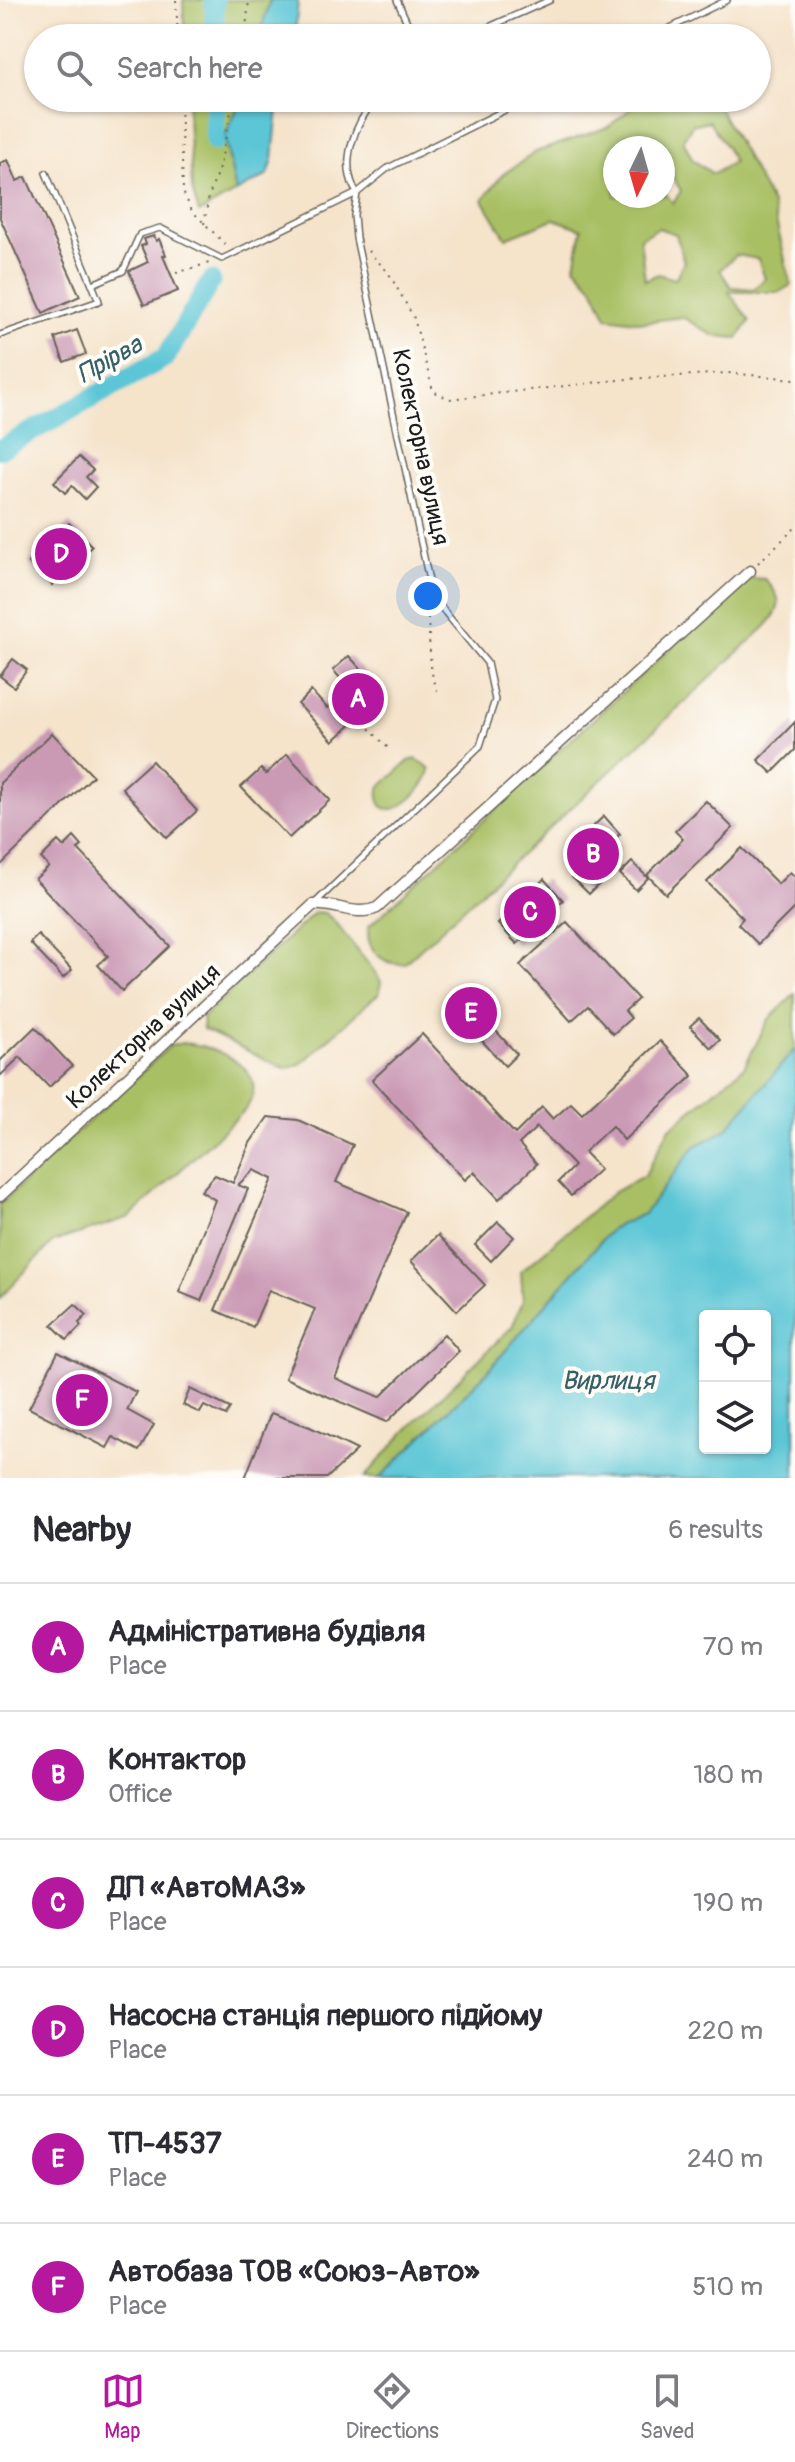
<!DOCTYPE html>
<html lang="en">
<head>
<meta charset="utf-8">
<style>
	body { margin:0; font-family:Pangolin,sans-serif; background:#f7f7f7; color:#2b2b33 }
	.controls { position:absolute; right:24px; bottom:24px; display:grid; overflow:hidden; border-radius:8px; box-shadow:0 2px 6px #0004 }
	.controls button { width:72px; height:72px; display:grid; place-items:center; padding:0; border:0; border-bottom:2px solid #e1e1e2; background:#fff; color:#2b2b33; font:40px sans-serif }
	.compass { position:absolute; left:603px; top:136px; width:72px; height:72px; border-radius:50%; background:#fff; box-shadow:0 2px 6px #0004; rotate:185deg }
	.you { position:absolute; left:428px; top:596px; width:28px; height:28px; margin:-20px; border:6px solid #fff; border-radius:50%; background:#1a73e8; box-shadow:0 0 0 12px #1a73e833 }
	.badge { display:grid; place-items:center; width:52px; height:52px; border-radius:50%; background:#b5179e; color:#fff; font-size:26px; font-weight:700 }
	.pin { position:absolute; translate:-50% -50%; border:4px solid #fff; box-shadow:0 2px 8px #0006 }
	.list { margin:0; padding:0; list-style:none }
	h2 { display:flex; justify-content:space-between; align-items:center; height:104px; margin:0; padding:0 32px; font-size:34px }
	h2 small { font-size:26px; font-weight:400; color:#7c7c81 }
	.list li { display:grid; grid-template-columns:52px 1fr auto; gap:24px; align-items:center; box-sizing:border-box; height:128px; padding:0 32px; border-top:2px solid #e1e1e2 }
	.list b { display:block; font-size:30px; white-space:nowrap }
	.list p { margin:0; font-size:26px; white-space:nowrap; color:#7c7c81 }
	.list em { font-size:26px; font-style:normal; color:#7c7c81 }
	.icon { flex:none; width:44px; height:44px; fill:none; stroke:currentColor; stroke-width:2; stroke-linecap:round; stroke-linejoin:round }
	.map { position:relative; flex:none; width:795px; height:1478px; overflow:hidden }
	.search { position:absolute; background:#fff; box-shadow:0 2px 6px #0004; left:24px; right:24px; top:24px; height:88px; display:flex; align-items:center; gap:20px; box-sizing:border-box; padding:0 28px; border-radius:44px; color:#7c7c81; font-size:30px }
	.sheet { height:872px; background:#fff }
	nav { display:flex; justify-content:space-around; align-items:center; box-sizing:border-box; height:112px; border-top:2px solid #e1e1e2; background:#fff; font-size:22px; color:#7c7c81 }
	nav a { display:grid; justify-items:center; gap:4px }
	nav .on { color:#b5179e }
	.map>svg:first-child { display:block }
	.green { fill:#a8bf64; stroke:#626e40; stroke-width:2; fill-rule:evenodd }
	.water { fill:#5bc6d6; stroke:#3c7179; stroke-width:2; fill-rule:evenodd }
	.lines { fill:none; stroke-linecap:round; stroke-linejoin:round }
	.river { stroke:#5bc6d6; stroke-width:20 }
	.building { fill:#ca9ab5 }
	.service-casing { stroke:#686259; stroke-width:8 }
	.minor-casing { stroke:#686259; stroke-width:13 }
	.path { stroke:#686259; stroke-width:2; stroke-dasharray:2 6; stroke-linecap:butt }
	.service { stroke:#fff; stroke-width:5 }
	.minor { stroke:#fff; stroke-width:10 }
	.labels { text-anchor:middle; stroke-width:8; stroke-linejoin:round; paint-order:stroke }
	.street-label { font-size:24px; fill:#1c1c1c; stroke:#fdfcf7 }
	.water-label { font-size:26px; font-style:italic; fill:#356066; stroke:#fdfcf7 }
</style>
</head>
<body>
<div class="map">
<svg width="795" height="1478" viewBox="0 0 795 1478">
	<rect width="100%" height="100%" fill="#fdfcf7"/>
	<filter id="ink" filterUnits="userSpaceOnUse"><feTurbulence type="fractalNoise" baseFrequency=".0125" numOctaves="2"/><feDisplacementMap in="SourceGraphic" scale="16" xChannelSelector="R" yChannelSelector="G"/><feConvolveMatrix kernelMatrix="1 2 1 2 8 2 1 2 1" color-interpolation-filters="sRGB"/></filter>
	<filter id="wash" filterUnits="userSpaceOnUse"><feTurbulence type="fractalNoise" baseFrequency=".006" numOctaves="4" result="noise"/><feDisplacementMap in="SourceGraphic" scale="32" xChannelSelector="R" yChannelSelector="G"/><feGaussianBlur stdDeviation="1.8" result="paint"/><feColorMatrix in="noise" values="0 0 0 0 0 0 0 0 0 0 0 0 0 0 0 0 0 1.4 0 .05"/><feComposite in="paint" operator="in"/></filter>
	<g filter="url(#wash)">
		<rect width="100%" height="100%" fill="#f5e3ca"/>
		<g class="green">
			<path d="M 183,0 L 270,0 L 259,38 L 185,38 Z"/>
			<path d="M 187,98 L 242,98 L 225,137 L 236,192 L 199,213 L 192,189 Z"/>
			<path d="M 644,98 L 705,98 L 719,108 L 772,204 L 791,285 L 780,292 L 729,292 L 750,321 L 738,338 L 715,336 L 682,317 L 644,322 L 607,317 L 593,287 L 575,266 L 582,229 L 554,219 L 506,238 L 483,200 L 502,175 L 536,152 L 608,127 ZM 709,121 L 727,148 L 733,162 L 713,174 L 693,160 L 683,140 L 692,125 ZM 615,148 L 663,148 L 663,170 L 669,170 L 681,191 L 673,203 L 663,190 L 663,196 L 615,196 ZM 658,228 L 676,234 L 684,262 L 675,279 L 658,274 L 645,280 L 640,238 ZM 736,255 L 758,259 L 765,279 L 754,289 L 731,287 L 720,270 Z"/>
			<path d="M 751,578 L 765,579 C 782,598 784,607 766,626 L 405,963 C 383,967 364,948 369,926 L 731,592 Z"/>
			<path d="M 416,759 L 426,765 L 430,770 C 427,793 375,835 379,788 L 409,761 Z"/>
			<path d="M 315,912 L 325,913 L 334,921 L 377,975 L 381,982 L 379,993 L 301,1064 L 288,1068 L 276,1065 L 203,1029 L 202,1018 L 208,1012 Z"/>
			<path d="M 795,994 L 795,1049 L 726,1130 L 694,1147 L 644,1214 L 612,1228 L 487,1372 L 380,1478 L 364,1478 L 404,1433 L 512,1327 L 523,1301 L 521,1271 L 614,1192 L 645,1175 L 669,1129 L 744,1067 L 769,1019 Z"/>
			<path d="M 182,1043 C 216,1045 277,1071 244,1111 L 130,1217 L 53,1242 L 0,1298 L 0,1204 L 170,1046 Z"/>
		</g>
		<g class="water">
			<path d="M 270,0 L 298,0 L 295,38 L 259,38 Z"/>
			<path d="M 242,98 L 279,98 L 273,159 L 268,175 L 236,192 L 225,137 Z"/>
			<path d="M 795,1049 L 795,1478 L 380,1478 L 487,1372 L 612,1228 L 644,1214 L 694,1147 L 726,1130 ZM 765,1316 L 765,1448 L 705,1448 L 705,1316 Z"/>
		</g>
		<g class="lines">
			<g class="river">
				<path d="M 214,0 L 215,38"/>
				<path d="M 215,98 L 215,141"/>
				<path d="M 0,449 L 166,357 L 211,281"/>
			</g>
		</g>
		<g id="blocks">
			<g class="building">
				<path d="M 8,160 L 17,181 L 26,177 L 80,296 L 43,313 L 0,218 L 0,163 Z"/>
				<path d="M 154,236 L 156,241 L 159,239 L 166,255 L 163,256 L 178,291 L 144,305 L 129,271 L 148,262 L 141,246 L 146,244 L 144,239 Z"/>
				<path d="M 77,330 L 86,354 L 64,362 L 55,338 Z"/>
				<path d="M 79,457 L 93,470 L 86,477 L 96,487 L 85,499 L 72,486 L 65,493 L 54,482 Z"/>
				<path d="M 69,523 L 92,546 L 52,585 L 29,563 Z"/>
				<path d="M 349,656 L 384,694 L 333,741 L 298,704 L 311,691 L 327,708 L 349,688 L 333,670 Z"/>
				<path d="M 13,659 L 27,670 L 14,687 L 0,676 Z"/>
				<path d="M 795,722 L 795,750 L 772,773 L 758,760 Z"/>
				<path d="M 52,733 L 93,776 L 0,866 L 0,783 Z"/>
				<path d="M 287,754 L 330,800 L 289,838 L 241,787 L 261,769 L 266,774 Z"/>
				<path d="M 152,761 L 197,811 L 167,838 L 122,788 Z"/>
				<path d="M 706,801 L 733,828 L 666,894 L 647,875 L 683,839 L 675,831 Z"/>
				<path d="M 604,816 L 620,834 L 613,841 L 620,848 L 603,864 L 611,872 L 589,894 L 572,877 L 579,871 L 568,860 L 589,838 L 585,834 Z"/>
				<path d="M 74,837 L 82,846 L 78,849 L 170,946 L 122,991 L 98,965 L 108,956 L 35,879 L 49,867 L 41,858 L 58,841 L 64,847 Z"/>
				<path d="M 742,848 L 778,884 L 790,872 L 795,877 L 795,907 L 758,944 L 738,924 L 743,918 L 707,882 Z"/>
				<path d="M 632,862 L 648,878 L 636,890 L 620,874 Z"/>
				<path d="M 544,879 L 563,900 L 517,944 L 498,924 Z"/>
				<path d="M 567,922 L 638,999 L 625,1011 L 631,1018 L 613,1034 L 588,1006 L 571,1021 L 520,965 Z"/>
				<path d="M 38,935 L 72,970 L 63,978 L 30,943 Z"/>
				<path d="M 699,1018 L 720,1040 L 711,1048 L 690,1026 Z"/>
				<path d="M 486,1020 L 517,1054 L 505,1066 L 473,1031 Z"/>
				<path d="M 35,1027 L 72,1066 L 49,1087 L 20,1057 L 0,1076 L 0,1061 Z"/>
				<path d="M 422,1034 L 515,1134 L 542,1107 L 553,1119 L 571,1103 L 582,1114 L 660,1041 L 693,1076 L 624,1140 L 612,1126 L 584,1152 L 600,1169 L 571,1196 L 558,1182 L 574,1166 L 537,1127 L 519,1144 L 537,1164 L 499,1199 L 474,1172 L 465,1180 L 372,1080 Z"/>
				<path d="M 268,1117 L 298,1120 L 353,1145 L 336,1182 L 407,1212 L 335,1378 L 380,1397 L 444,1334 L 459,1351 L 387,1422 L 285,1378 L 315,1309 L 269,1290 L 253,1327 L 215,1310 L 273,1179 L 254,1170 L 238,1185 L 248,1189 L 201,1301 L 179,1292 L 215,1200 L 201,1191 L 215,1175 L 233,1183 L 250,1143 Z"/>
				<path d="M 498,1222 L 514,1237 L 491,1261 L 475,1245 Z"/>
				<path d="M 438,1235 L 485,1285 L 457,1311 L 411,1261 Z"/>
				<path d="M 75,1304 L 87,1315 L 79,1323 L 81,1326 L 67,1340 L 52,1325 Z"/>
				<path d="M 58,1352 L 136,1392 L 127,1410 L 154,1425 L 139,1451 L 113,1437 L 107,1448 L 29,1408 Z"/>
				<path d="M 190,1389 L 230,1408 L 226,1416 L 204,1406 L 200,1413 L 183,1405 Z"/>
				<path d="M 271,1413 L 310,1427 L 357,1450 L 327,1478 L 245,1478 Z"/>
			</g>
		</g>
	</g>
	<g filter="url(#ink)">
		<use href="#blocks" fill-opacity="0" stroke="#686259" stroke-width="2"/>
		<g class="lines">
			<defs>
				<g id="service">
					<path d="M 397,0 L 414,38"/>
					<path d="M 464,38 L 550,0"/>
					<path d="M 650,38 L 727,0"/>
					<path d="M 357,193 C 338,163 355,124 376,98"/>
					<path d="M 93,284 L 123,271 L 140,234 L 160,228 L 222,259 L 357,193 L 388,168 L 529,98"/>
					<path d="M 0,335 L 99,301 L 46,173"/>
					<path d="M 315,903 L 480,746 L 495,700 L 487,663 L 444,611 L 431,590 L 356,238 L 354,215 L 357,193"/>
				</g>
				<path id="minor" d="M 0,1196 L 313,905 C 336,903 355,917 377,908 L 750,571"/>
			</defs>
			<use href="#service" class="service-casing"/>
			<use href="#minor" class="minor-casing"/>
			<g class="path">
				<path d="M 176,0 L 178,38"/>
				<path d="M 245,38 L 249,0"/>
				<path d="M 180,98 L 183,192 L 192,211 L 228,247"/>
				<path d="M 204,224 L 209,196 L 220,165 L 234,98"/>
				<path d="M 368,251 L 388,272 L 414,318 L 433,391 L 449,399 L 627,379 L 728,373 L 795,379"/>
				<path d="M 176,273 L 209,263"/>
				<path d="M 758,563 L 795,528"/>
				<path d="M 427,602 L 431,670 L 437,691"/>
				<path d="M 358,717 L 391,751"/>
			</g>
			<use href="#service" class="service"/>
			<use href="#minor" class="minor"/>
		</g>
	</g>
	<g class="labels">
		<g class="street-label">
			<text transform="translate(421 447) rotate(78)" y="8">Колекторна вулиця</text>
			<text transform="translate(143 1036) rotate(-43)" y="8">Колекторна вулиця</text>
		</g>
		<g class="water-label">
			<text transform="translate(109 359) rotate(-29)" y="9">Прірва</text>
			<text x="608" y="1389">Вирлиця</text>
		</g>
	</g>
</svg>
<div class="controls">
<button><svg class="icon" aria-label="locate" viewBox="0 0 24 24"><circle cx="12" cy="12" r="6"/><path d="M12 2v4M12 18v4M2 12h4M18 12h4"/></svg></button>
<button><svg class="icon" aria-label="layers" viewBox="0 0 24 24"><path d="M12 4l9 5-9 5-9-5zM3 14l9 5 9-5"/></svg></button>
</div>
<svg class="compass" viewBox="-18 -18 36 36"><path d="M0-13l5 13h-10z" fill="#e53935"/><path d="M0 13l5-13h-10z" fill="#7c7c81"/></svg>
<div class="you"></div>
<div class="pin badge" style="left:358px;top:699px">A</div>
<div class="pin badge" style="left:593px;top:854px">B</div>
<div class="pin badge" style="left:530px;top:912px">C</div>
<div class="pin badge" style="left:61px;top:554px">D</div>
<div class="pin badge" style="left:471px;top:1013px">E</div>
<div class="pin badge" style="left:82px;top:1400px">F</div>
<div class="search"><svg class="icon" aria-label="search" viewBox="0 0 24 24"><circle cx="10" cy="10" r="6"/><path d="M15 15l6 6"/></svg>Search here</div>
</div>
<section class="sheet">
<h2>Nearby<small>6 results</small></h2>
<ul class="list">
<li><span class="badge">A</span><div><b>Адміністративна будівля</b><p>Place</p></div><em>70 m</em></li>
<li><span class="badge">B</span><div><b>Контактор</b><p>Office</p></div><em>180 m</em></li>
<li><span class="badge">C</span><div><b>ДП «АвтоМАЗ»</b><p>Place</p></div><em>190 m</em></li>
<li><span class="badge">D</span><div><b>Насосна станція першого підйому</b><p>Place</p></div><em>220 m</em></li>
<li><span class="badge">E</span><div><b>ТП-4537</b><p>Place</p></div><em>240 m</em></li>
<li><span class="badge">F</span><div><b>Автобаза ТОВ «Союз-Авто»</b><p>Place</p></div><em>510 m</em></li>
</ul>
</section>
<nav>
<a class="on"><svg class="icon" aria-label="map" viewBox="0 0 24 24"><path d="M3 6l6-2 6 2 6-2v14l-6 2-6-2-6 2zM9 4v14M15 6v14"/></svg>Map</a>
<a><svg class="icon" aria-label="directions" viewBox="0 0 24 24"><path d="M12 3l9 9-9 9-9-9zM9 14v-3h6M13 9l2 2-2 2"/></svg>Directions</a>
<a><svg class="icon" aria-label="saved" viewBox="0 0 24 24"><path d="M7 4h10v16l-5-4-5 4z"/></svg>Saved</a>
</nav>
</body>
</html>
